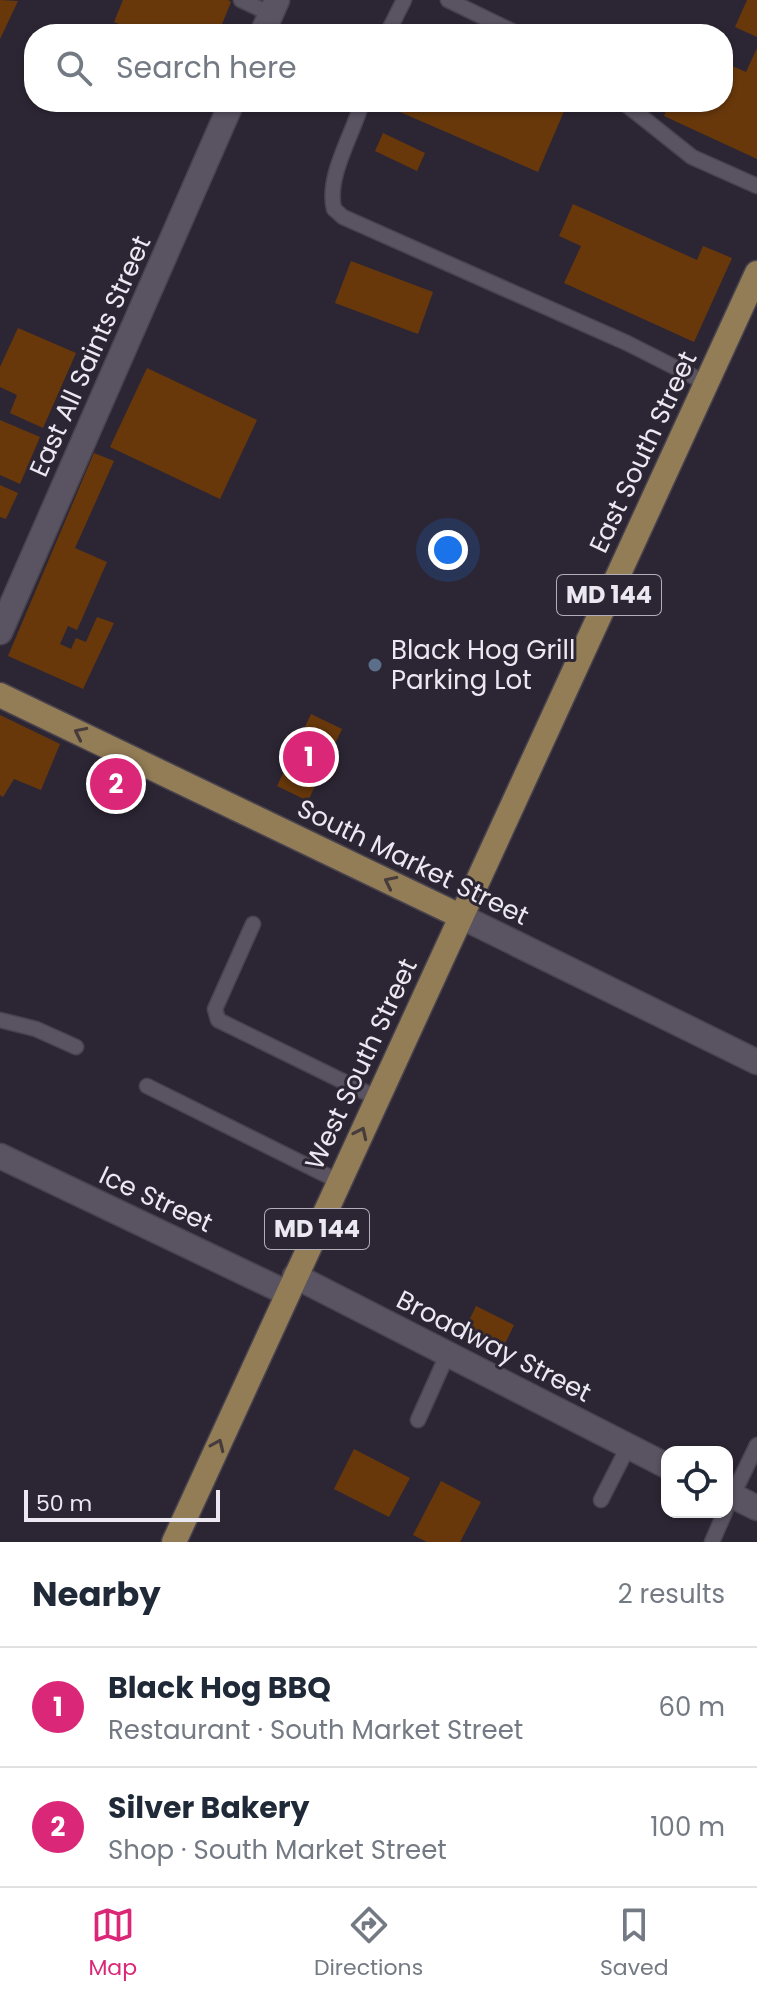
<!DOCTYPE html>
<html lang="en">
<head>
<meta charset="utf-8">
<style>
	body { margin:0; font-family:Poppins,sans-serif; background:#f2f2f3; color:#1f2937 }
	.controls { position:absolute; right:24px; bottom:24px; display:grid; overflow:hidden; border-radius:16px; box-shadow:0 2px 6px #0004 }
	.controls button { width:72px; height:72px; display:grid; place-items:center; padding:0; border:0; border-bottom:2px solid #e0e1e3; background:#fff; color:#1f2937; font:40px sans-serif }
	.scale { position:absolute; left:24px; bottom:20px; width:196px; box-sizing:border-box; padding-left:8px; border:4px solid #ece8f1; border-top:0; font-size:22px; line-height:28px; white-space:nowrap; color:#ece8f1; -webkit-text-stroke:6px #2c2634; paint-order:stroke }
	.you { position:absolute; left:448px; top:550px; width:28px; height:28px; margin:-20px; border:6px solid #fff; border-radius:50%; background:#1a73e8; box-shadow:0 0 0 12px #1a73e833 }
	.badge { display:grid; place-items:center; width:52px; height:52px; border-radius:50%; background:#db2777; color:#fff; font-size:26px; font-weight:700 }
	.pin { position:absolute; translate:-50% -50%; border:4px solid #fff; box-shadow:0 2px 8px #0006 }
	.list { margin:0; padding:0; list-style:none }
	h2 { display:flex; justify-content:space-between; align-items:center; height:104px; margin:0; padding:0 32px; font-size:34px }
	h2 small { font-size:26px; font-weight:400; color:#747a83 }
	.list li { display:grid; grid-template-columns:52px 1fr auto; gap:24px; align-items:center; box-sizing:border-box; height:120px; padding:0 32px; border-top:2px solid #e0e1e3 }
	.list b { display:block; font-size:30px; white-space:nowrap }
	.list p { margin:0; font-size:26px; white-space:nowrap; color:#747a83 }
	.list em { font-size:26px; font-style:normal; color:#747a83 }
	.icon { flex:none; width:44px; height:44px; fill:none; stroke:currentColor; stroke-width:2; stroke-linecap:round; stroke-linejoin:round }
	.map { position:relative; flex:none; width:757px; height:1542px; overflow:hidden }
	.search { position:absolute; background:#fff; box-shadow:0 2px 6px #0004; left:24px; right:24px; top:24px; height:88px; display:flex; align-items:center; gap:20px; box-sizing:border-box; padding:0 28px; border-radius:32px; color:#747a83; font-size:30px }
	.sheet { height:344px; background:#fff }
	nav { display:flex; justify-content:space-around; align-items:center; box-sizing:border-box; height:112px; border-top:2px solid #e0e1e3; background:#fff; font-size:22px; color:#747a83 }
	nav a { display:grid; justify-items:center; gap:4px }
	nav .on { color:#db2777 }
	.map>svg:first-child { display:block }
	.building { fill:#68380b }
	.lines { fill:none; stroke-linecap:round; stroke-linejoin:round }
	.lane-casing { stroke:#49434e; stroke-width:17 }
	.street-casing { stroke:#49434e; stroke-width:27 }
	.secondary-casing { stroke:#49434e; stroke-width:27 }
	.primary-casing { stroke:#49434e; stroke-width:27 }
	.lane { stroke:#5a5362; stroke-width:14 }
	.street { stroke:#5a5362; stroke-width:24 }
	.secondary { stroke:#5a5362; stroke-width:24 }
	.primary { stroke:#937d56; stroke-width:24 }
	.oneway { stroke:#463c3c }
	.service-dot { fill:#5c6f8a; stroke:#2c2634; stroke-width:3 }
	.labels { text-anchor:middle; stroke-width:6; stroke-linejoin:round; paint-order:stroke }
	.shield { fill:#2c2634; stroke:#b2aeb8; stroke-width:2 }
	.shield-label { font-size:24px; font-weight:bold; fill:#ece8f1 }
	.street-label { font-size:26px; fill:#ece8f1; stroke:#2c2634 }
	.poi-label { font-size:26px; fill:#ece8f1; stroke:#2c2634; text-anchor:start }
</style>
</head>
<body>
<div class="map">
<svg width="757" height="1542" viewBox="0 0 757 1542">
	<rect width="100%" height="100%" fill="#2c2634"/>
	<g class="building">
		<path d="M 0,0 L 18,1 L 0,39 Z"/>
		<path d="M 123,0 L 228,0 L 231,2 L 218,34 L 143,34 L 114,22 Z"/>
		<path d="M 747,0 L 757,0 L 757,37 L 735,27 Z"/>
		<path d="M 757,48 L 757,159 L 664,116 L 670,102 L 723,102 L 723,62 L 746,72 Z"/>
		<path d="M 377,102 L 568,102 L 538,172 Z"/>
		<path d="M 383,133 L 425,153 L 417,171 L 375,151 Z"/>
		<path d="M 573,204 L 697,260 L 703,246 L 732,258 L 694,342 L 564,283 L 581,246 L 559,236 Z"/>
		<path d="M 351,261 L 433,292 L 418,334 L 335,303 Z"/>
		<path d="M 18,328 L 76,353 L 43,428 L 10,413 L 17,395 L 0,387 L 0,367 Z"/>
		<path d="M 147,368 L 257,420 L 220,499 L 110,447 Z"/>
		<path d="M 0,420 L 40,437 L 20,484 L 0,475 Z"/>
		<path d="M 94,453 L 114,461 L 75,548 L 107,562 L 77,630 L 68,626 L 60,644 L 71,649 L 76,638 L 86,642 L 97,617 L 114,623 L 83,689 L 8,656 Z"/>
		<path d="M 0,485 L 18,493 L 6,519 L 0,517 Z"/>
		<path d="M 311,714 L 342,729 L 308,801 L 277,786 Z"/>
		<path d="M 0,715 L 60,744 L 41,790 L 14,779 L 3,797 L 0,795 Z"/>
		<path d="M 476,1306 L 514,1325 L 502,1350 L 464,1331 Z"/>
		<path d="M 354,1449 L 410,1478 L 389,1517 L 334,1489 Z"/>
		<path d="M 441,1481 L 481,1502 L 460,1542 L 427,1542 L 413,1535 Z"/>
	</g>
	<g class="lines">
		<defs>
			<g id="lane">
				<path d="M 241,0 L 271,14"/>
				<path d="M 448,0 L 518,34"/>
				<path d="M 387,34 L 404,0"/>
				<path d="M 362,102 C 353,135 326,176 334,209 L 343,217 L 627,343 L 706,383"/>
				<path d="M 623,102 L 692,157 L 757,186"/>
				<path d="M 253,924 L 215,1009 L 218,1020 L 377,1098"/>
				<path d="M 0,1020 L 36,1029 L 76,1047"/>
				<path d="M 147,1086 L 338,1181"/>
				<path d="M 418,1420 L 448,1353"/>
				<path d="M 601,1500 L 628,1447"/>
				<path d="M 727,1507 L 757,1445"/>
				<path d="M 712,1542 L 725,1512"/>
			</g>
			<g id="street">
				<path d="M 262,34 L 277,0"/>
				<path d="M 0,632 L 232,102"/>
				<path d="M 0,1156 L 287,1293"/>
				<path d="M 295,1276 L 667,1466"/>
				<path d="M 727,1493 L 757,1508"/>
			</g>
			<path id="secondary" d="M 460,916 L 757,1062"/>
			<g id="primary">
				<path d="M 0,695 L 460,916"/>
				<path d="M 174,1542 L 757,273"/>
			</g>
		</defs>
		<use href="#lane" class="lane-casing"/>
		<use href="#street" class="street-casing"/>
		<use href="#secondary" class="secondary-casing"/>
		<use href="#primary" class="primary-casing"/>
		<use href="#lane" class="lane"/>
		<use href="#street" class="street"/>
		<use href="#secondary" class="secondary"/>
		<use href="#primary" class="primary"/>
	</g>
	<defs><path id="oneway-chevron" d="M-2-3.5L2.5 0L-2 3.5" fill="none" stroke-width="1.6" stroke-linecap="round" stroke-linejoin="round" transform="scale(2)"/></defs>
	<g class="oneway">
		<use href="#oneway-chevron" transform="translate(80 733) rotate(-154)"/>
		<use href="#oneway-chevron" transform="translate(390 882) rotate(-154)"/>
		<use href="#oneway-chevron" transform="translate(361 1133) rotate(-65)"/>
		<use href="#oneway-chevron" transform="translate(218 1445) rotate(-66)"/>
	</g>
	<circle class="service-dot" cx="375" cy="665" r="8"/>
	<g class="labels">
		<g class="shield">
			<rect x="557" y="575" width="104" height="40" rx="6"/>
			<rect x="265" y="1209" width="104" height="40" rx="6"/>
		</g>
		<g class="shield-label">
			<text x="609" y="603">MD 144</text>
			<text x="317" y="1237">MD 144</text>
		</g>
		<g class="street-label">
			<text transform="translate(90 356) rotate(-66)" y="9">East All Saints Street</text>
			<text transform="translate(643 452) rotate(-65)" y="9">East South Street</text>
			<text transform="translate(413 862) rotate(26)" y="9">South Market Street</text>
			<text transform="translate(361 1064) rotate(-65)" y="9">West South Street</text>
			<text transform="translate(156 1199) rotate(25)" y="9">Ice Street</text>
			<text transform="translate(494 1346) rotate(27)" y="9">Broadway Street</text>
		</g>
		<g class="poi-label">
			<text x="391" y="659">Black Hog Grill<tspan x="391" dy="30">Parking Lot</tspan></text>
		</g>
	</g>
</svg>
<div class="controls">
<button><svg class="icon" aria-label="locate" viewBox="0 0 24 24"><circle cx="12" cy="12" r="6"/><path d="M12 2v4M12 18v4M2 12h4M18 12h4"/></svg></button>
</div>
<div class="scale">50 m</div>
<div class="you"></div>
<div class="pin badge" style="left:309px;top:757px">1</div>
<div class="pin badge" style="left:116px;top:784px">2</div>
<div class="search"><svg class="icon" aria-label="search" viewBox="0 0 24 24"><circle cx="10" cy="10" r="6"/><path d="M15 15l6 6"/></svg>Search here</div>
</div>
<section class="sheet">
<h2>Nearby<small>2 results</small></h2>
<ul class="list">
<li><span class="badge">1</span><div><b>Black Hog BBQ</b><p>Restaurant · South Market Street</p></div><em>60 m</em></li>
<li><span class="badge">2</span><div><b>Silver Bakery</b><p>Shop · South Market Street</p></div><em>100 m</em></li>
</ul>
</section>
<nav>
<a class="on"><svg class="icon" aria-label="map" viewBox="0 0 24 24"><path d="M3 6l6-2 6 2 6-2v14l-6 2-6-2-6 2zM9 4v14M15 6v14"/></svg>Map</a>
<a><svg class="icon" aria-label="directions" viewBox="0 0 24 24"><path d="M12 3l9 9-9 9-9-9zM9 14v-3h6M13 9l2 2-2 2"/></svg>Directions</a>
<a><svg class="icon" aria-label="saved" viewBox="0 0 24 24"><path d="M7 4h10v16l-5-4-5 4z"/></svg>Saved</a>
</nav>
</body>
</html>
